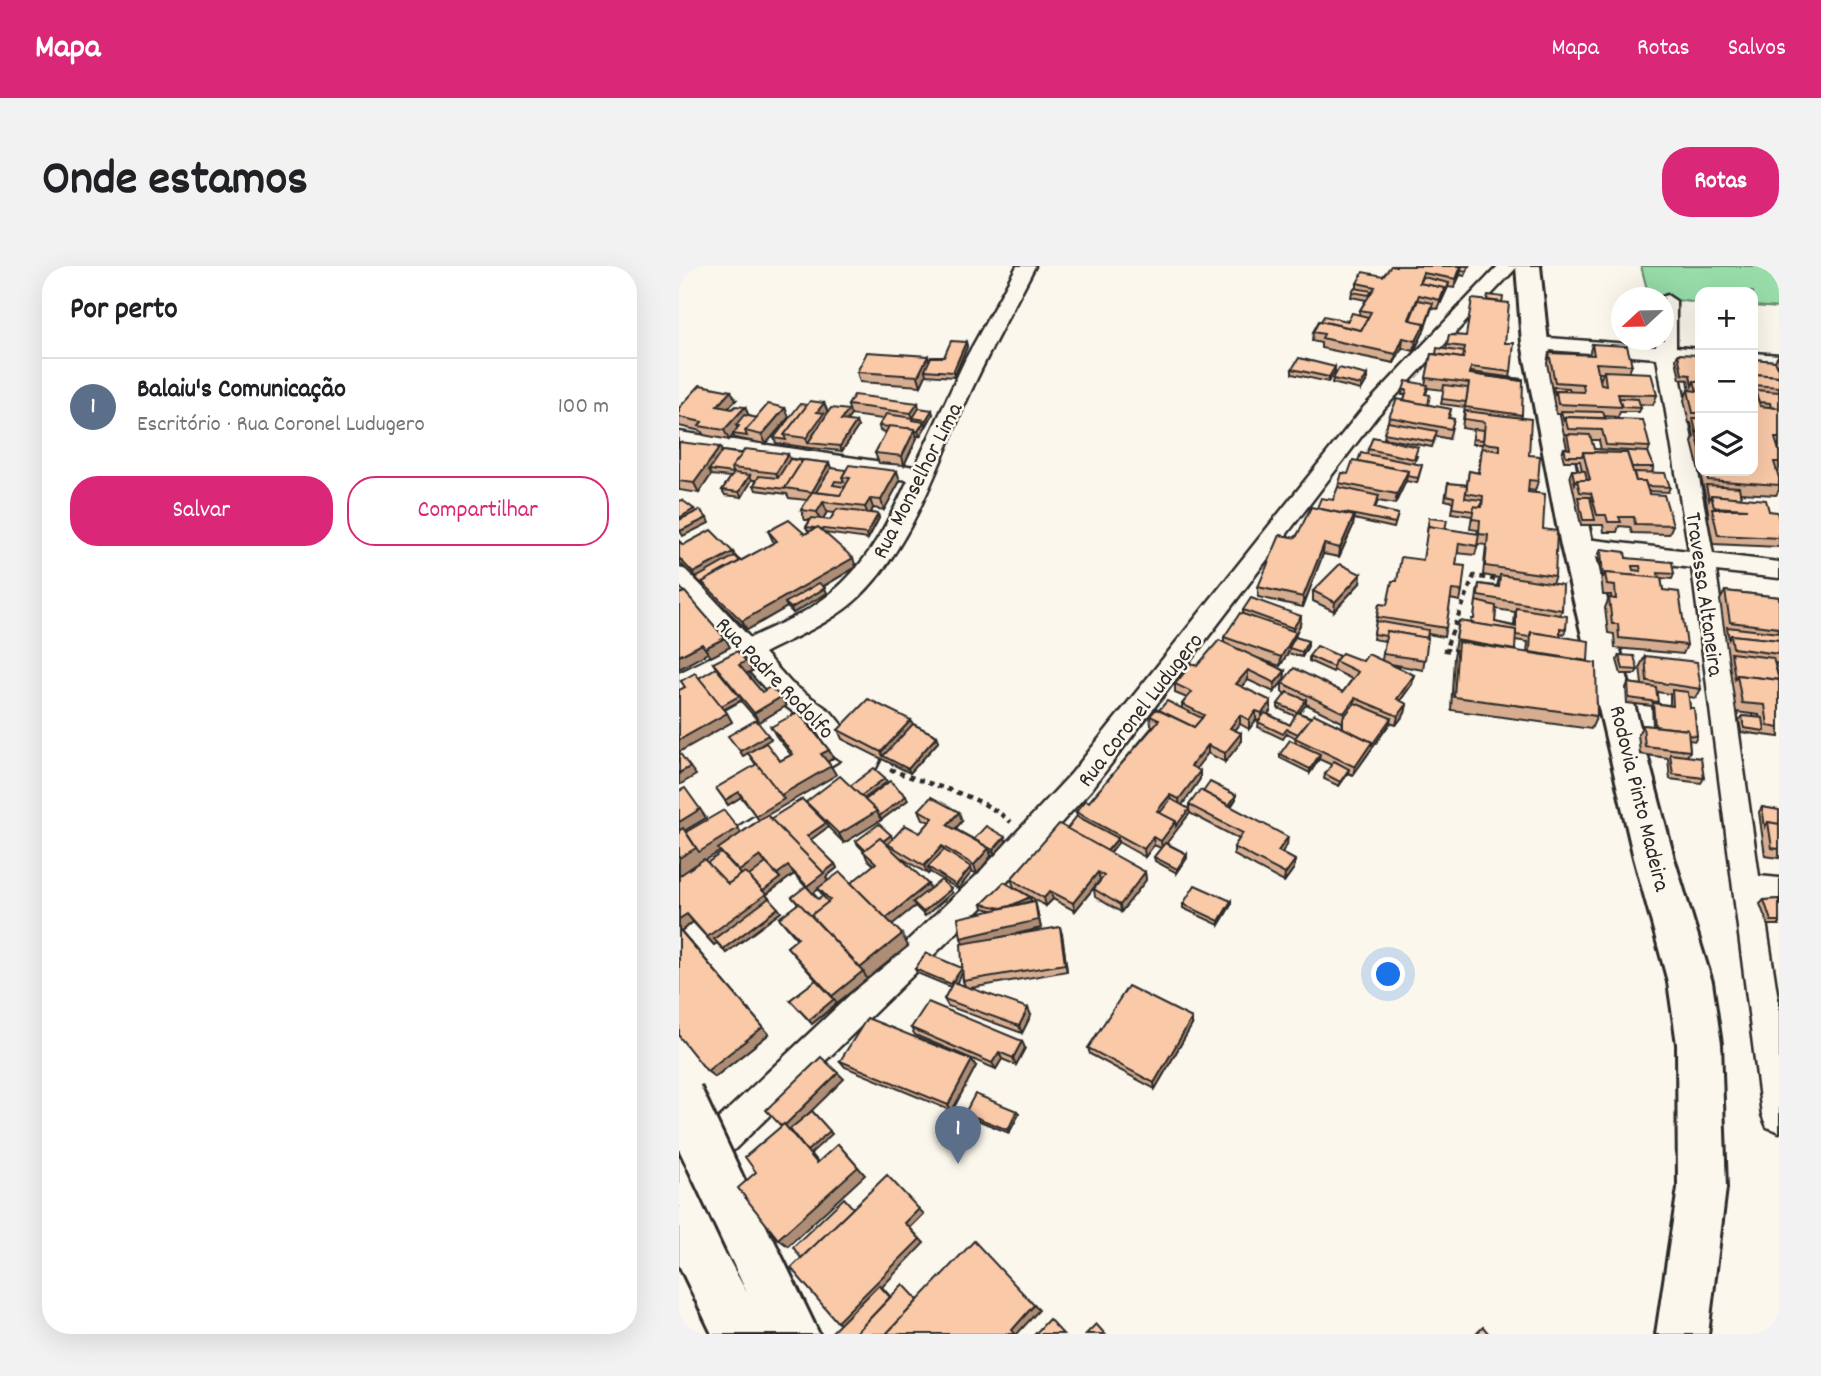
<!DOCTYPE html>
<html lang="pt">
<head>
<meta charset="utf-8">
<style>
	body { margin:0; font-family:Dekko,sans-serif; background:#f2f2f2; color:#202124 }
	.controls { position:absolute; right:21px; top:21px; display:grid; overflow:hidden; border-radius:14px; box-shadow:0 7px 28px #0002 }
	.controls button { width:63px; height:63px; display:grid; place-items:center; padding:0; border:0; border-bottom:2px solid #e0e0e0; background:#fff; color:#202124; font:35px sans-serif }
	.compass { position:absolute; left:932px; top:21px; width:63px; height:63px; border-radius:50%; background:#fff; box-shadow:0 7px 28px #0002; rotate:248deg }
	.you { position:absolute; left:710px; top:709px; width:24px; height:24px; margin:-18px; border:5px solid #fff; border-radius:50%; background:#1a73e8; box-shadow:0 0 0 10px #1a73e833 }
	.badge { display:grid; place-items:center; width:46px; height:46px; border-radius:50%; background:#db2777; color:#fff; font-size:23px; font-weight:700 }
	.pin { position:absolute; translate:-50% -58px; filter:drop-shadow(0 2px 4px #0008) }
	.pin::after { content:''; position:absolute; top:37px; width:24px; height:21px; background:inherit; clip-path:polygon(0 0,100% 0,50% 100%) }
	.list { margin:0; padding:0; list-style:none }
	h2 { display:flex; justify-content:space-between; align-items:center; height:91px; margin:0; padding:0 28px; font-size:30px }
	h2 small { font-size:23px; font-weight:400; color:#757577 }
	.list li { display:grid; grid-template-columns:46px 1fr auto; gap:21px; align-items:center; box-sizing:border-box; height:98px; padding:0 28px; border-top:2px solid #e0e0e0 }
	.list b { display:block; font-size:26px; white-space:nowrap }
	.list p { margin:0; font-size:23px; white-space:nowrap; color:#757577 }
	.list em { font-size:23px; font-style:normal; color:#757577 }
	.actions { display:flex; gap:14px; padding:21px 28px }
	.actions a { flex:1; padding:16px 0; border:2px solid #db2777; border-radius:28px; text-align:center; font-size:24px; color:#db2777 }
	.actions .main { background:#db2777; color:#fff }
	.icon { flex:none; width:38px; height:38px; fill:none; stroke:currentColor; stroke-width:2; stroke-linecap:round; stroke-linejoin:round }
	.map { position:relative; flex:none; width:1100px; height:1068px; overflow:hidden; border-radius:28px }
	header { display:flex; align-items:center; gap:42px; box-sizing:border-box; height:98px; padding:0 35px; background:#db2777; color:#fff }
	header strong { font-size:33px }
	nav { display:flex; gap:38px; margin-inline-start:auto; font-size:24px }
	.intro { display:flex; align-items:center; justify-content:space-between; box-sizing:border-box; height:168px; padding:0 42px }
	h1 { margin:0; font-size:49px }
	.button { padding:18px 32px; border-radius:28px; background:#db2777; color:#fff; font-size:24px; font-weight:700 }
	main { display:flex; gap:42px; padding:0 42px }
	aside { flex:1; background:#fff; border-radius:28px; box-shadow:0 7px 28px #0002 }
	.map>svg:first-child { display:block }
	.green { fill:#98dda9; stroke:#62846a; stroke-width:2 }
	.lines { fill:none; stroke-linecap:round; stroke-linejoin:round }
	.street-casing { stroke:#2b2b2b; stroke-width:5 }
	.secondary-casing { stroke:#2b2b2b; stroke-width:6 }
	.path { stroke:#2b2b2b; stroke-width:4.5; stroke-dasharray:5 5; stroke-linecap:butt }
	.street { fill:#fbf7ec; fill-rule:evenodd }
	.secondary { fill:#fbf7ec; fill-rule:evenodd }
	.secondary-bridge-casing { stroke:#2b2b2b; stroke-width:52; stroke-linecap:butt }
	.secondary-bridge { stroke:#fbf7ec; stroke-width:46 }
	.wall { fill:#d6ad90; stroke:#2b2b2b; stroke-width:2; fill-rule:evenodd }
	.shaded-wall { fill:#ae8d76; stroke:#2b2b2b; stroke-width:2 }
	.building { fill:#f9c9a8; stroke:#2b2b2b; stroke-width:2; fill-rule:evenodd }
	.labels { text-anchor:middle; stroke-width:5; stroke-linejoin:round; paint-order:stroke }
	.street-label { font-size:23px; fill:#2b2b2b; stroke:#fbf7ec }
</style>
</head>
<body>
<header>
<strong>Mapa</strong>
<nav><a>Mapa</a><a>Rotas</a><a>Salvos</a></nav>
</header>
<div class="intro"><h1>Onde estamos</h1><a class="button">Rotas</a></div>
<main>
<aside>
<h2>Por perto<small></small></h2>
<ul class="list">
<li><span class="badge" style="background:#5c6f8a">1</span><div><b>Balaiu's Comunicação</b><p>Escritório · Rua Coronel Ludugero</p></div><em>100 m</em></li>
</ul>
<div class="actions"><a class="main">Salvar</a><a>Compartilhar</a></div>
</aside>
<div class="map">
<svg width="1100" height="1068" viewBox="0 0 1100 1068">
	<rect width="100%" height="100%" fill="#fbf7ec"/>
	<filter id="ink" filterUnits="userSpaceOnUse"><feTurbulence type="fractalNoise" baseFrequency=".0143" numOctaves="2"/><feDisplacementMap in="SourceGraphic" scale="14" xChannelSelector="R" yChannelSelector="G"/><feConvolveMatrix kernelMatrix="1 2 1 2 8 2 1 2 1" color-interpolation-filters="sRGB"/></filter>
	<g filter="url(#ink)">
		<path class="green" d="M 962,0 L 1100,0 L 1100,42 L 1074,40 L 1074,26 L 1021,26 L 1021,37 L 970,31 Z"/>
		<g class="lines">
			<defs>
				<g id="street">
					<path d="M 338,0 L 356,0 C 332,46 307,91 286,138 C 257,203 233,279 181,330 C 154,356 118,370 85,387 L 112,417 L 152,446 L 175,474 L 197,486 L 201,494 L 197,502 L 10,623 L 0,627 L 0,598 L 164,495 L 155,490 L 134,460 L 94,431 L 64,398 L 0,429 L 0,407 L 51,382 L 0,325 L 0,302 L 8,304 L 71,372 C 91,362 114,353 133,341 C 182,310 206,264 229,214 L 0,180 L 0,166 L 236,201 L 287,92 Z"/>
					<path d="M 819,0 L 839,0 L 698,150 L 412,524 L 316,629 L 12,926 L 0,932 L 0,890 L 296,611 L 392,508 L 684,142 Z"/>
					<path d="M 988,29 L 997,35 L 997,81 L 1021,83 L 1021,95 L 998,93 L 1034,288 L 1100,296 L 1100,312 L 1037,305 L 1080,610 L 1100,612 L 1100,638 L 1084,636 L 1100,740 L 1100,866 L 1088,861 L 1083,849 L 1013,302 L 898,288 L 890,286 L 886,280 L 890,274 L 898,272 L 1010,285 L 978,92 L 856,83 L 846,77 L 856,71 L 977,80 L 978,74 L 985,74 L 985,32 L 981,32 Z"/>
					<path d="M 1074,87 L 1100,89 L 1100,101 L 1074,99 Z"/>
				</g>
				<g id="secondary">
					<path d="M 837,0 L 861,0 L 869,77 L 914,280 L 995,592 L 1033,716 L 1042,778 L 1047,922 L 1029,1068 L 977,1068 L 999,922 L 998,778 L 989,716 L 955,592 L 882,280 L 843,77 Z"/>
					<path d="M 0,912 L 17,919 L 44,983 L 68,1027 L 46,980 L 53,962 L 71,955 L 89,962 L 140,1068 L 33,1068 L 0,999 Z"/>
				</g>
			</defs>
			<use href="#street" class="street-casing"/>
			<use href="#secondary" class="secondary-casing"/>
			<g class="path">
				<path d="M 780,386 L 766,384 L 795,310 L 825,315"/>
				<path d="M 211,503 C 252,521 297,526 332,556"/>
			</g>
			<use href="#street" class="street"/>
			<use href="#secondary" class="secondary"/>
			<defs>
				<path id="secondary-bridge" d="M 0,829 L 71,980"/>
			</defs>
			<use href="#secondary-bridge" class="secondary-bridge-casing"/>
			<use href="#secondary-bridge" class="secondary-bridge"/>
		</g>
		<g class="wall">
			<path d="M 790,0 L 786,10 L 781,9 L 775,22 L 769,21 L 759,43 L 753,42 L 744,67 L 735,85 L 723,82 L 715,97 L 642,82 L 642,77 L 633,75 L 634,66 L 669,55 L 680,49 L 681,44 L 687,34 L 672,31 L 673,26 L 678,22 L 678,17 L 704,10 Z"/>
			<path d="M 823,36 L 826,77 L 832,106 L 831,111 L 843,149 L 842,152 L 850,189 L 859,215 L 856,225 L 849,224 L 849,226 L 864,263 L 876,310 L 873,317 L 883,344 L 881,349 L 887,363 L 885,368 L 881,367 L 881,371 L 909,396 L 918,450 L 912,463 L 772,444 L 775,390 L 777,384 L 775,384 L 780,355 L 792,357 L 795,353 L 798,327 L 800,318 L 818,320 L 820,312 L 804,309 L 807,279 L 799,278 L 796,289 L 778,287 L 777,299 L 783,325 L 781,335 L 771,333 L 765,371 L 749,368 L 744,404 L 712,398 L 735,409 L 733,418 L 721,435 L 728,438 L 726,447 L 717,459 L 711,457 L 674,509 L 669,507 L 660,520 L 645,513 L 646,508 L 653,499 L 640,493 L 631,507 L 601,492 L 601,488 L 616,476 L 617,472 L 608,467 L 604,473 L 579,461 L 580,455 L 577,454 L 570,463 L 561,458 L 556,464 L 562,476 L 546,496 L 529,487 L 517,502 L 521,513 L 503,539 L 510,543 L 510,539 L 524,526 L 557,529 L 557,533 L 552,541 L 608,579 L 603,587 L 616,594 L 615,602 L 605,616 L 555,589 L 555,581 L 560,573 L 511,547 L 487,577 L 508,588 L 508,592 L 498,607 L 476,595 L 475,591 L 482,582 L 475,579 L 466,591 L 439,576 L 431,587 L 466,606 L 467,614 L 442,646 L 416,631 L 415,623 L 422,615 L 421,614 L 396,645 L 374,633 L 367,640 L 335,621 L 332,613 L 388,563 L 398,550 L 397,546 L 410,536 L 474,460 L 472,459 L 471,450 L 480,444 L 503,443 L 503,438 L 508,432 L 496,427 L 496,418 L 545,377 L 545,371 L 564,348 L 564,344 L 622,350 L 621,359 L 617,367 L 616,371 L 629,375 L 629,380 L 623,391 L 609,387 L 601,400 L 575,391 L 606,405 L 605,414 L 595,426 L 569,414 L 563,421 L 592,435 L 592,444 L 589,448 L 611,459 L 616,450 L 599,442 L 599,438 L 607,428 L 603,426 L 603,417 L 664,426 L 673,413 L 655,404 L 654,406 L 630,395 L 630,390 L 660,390 L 684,395 L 703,394 L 706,375 L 694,373 L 700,338 L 708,339 L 718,315 L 743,294 L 766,263 L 798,268 L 799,264 L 791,263 L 793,250 L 772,247 L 774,236 L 766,234 L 769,217 L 788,219 L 790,205 L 799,207 L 803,178 L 793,178 L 795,164 L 783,162 L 786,139 L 786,141 L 762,138 L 765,124 L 749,122 L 747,128 L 749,139 L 772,143 L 770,152 L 775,153 L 770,173 L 757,170 L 753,181 L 705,172 L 710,151 L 725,134 L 727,129 L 723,129 L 724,124 L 746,119 L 752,88 L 757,88 L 767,84 L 770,69 L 787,70 ZM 817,343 L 836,346 L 835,360 L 816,356 ZM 836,374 L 849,376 L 848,387 L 835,385 ZM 627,438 L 663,456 L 664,462 L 620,447 Z"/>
			<path d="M 287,76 L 288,81 L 275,111 L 247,109 L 242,120 L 181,116 L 178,106 L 249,90 L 250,95 L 265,91 Z"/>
			<path d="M 913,78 L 953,99 L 950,106 L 978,129 L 974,139 L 961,138 L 962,142 L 960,146 L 941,146 L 939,151 L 925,150 L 926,152 L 971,181 L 969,186 L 975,201 L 973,206 L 991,221 L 989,226 L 969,225 L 970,228 L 994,259 L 990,268 L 953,267 L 951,261 L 940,260 L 938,266 L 925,266 L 924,259 L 902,259 L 891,209 L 893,204 L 903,205 L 901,195 L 885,195 L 883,187 L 885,182 L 888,182 L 881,150 L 881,148 L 877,148 L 868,97 L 870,87 L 910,89 ZM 920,107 L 924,107 L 921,115 ZM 912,174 L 920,174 L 922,184 L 915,183 Z"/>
			<path d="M 999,88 L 1021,98 L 1021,205 L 1074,205 L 1074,93 L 1096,95 L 1099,90 L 1100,90 L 1100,203 L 1098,206 L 1100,212 L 1100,224 L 1097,229 L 1061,227 L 1062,232 L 1090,245 L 1100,254 L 1100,281 L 1034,278 L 1029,252 L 1030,250 L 1025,224 L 1013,176 L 1015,171 L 1012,157 L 1010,157 L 1005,134 L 1009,124 L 1011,125 L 1009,114 L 1001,113 L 997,93 Z"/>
			<path d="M 656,101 L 656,106 L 649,116 L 613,108 L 613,103 Z"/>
			<path d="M 688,109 L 688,114 L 682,124 L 653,117 L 654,113 Z"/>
			<path d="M 57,134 L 49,142 L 53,143 L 66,141 L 70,150 L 78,152 L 106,142 L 110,151 L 87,178 L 56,172 L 54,169 L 50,174 L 25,169 L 22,165 L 0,160 L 0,142 Z"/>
			<path d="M 145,137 L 149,147 L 170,144 L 169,139 L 240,142 L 254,148 L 248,159 L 246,158 L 247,160 L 241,170 L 238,170 L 238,172 L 225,199 L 200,197 L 196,187 L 208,166 L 201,165 L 200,160 L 204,153 L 172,149 L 167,155 L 179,161 L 163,185 L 131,182 L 97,177 L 95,172 L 128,139 Z"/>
			<path d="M 0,176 L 43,185 L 150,197 L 152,202 L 221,215 L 205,244 L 194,242 L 192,247 L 199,248 L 200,252 L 189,273 L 146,267 L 177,301 L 144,321 L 148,327 L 114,347 L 108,341 L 68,364 L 0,296 L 0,275 L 4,279 L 54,286 L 56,290 L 61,295 L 95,277 L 89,265 L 126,268 L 131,266 L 129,265 L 127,261 L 131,254 L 126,254 L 122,244 L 128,234 L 110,232 L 108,228 L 77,224 L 75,219 L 78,214 L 73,214 L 63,231 L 46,229 L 43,224 L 52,211 L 32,209 L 20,227 L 0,224 ZM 148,246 L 155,247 L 151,254 L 144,253 Z"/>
			<path d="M 689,183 L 738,190 L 735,198 L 743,199 L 738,217 L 727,215 L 716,238 L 699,235 L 696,243 L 719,248 L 715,262 L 675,253 L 674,260 L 660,291 L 644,288 L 624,341 L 579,331 L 579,321 L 638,242 L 654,234 L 659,222 L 660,217 L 669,208 L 679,195 L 688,188 Z"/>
			<path d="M 922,283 L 995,308 L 993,313 L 982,312 L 984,324 L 1008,379 L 1004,388 L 936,382 L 935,368 L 929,367 L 926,342 L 930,332 L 932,333 L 932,329 L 924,329 L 920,288 Z"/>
			<path d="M 681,317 L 655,345 L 634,335 L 634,325 Z"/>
			<path d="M 1046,325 L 1100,331 L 1100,398 L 1096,397 L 1100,411 L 1100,471 L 1062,466 L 1060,454 L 1063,450 L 1081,452 L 1080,449 L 1057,446 L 1041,334 Z"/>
			<path d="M 940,389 L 959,404 L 956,408 L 942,408 L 938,394 Z"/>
			<path d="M 966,390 L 1022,423 L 1017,432 L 1010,431 L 1011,442 L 1018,470 L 1016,475 L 1010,474 L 1011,485 L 1008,490 L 1025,512 L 1022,517 L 991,513 L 989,492 L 961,488 L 959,468 L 964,459 L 974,460 L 973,440 L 948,437 L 947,422 L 949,417 L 963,419 L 961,400 ZM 978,426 L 991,428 L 991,439 L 978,438 Z"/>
			<path d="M 34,397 L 73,405 L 67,407 L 83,426 L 102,431 L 107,440 L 80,456 L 62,435 L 46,444 L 53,456 L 6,421 L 2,415 L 20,412 L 37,402 Z"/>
			<path d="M 234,458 L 258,470 L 260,475 L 231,507 L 163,473 L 159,464 Z"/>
			<path d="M 92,461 L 154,492 L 149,496 L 157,509 L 88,549 L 91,553 L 129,540 L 127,536 L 171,520 L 208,516 L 185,533 L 227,530 L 229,534 L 202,554 L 202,553 L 165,577 L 149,561 L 131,574 L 156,598 L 158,602 L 147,611 L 149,615 L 172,617 L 195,599 L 188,593 L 185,585 L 179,579 L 177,575 L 214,573 L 241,567 L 251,556 L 244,553 L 240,544 L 283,555 L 276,563 L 296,574 L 295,573 L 327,576 L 316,588 L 311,585 L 312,590 L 298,608 L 293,605 L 279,623 L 251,606 L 249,608 L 221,591 L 251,622 L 273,627 L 246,650 L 236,640 L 213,658 L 229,680 L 133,758 L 111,734 L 137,714 L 108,681 L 118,673 L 100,652 L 119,638 L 113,631 L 127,621 L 115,608 L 87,629 L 102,646 L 47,687 L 38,677 L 35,679 L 14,656 L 2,665 L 90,768 L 36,811 L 28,805 L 0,770 L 0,525 L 27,552 L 5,565 L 7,566 L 62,567 L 80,554 L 62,531 L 49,539 L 37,522 L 77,499 L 69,487 L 101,495 L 112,489 L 97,470 ZM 41,585 L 43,587 L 28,597 L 26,594 ZM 139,623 L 144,630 L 139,633 L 134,627 Z"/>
			<path d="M 1083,541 L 1100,544 L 1100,592 L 1086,590 L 1080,546 Z"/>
			<path d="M 351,631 L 352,635 L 356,635 L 362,662 L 324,670 L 383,668 L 388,705 L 292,722 L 352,749 L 343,767 L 269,740 L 265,733 L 272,721 L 238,707 L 236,703 L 283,702 L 284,677 L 313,644 L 304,642 L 303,638 ZM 283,707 L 284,715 L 286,720 L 277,717 Z"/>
			<path d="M 1100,633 L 1100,659 L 1089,659 L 1081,638 L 1085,634 Z"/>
			<path d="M 552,635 L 552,639 L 540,659 L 504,642 L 504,638 Z"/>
			<path d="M 513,759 L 476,823 L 411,788 L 409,782 Z"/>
			<path d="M 232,762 L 346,782 L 337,799 L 323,793 L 317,803 L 236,769 Z"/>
			<path d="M 161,795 L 297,800 L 273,845 L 166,801 Z"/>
			<path d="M 338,845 L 340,848 L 330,867 L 288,850 L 286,847 Z"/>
		</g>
		<g class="shaded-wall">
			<path d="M 783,0 L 781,9 L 775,22 L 777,13 Z"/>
			<path d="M 770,17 L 769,21 L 759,43 L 761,34 Z"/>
			<path d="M 754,37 L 744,67 L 735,85 L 737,75 Z"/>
			<path d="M 724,72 L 723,82 L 715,97 L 717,88 Z"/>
			<path d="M 287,76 L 288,81 L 275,111 L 274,106 Z"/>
			<path d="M 249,90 L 251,99 L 246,104 L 247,109 L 242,120 L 239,110 Z"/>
			<path d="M 656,101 L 656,106 L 649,116 L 650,111 Z"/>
			<path d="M 688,109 L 688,114 L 682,124 L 682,119 Z"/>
			<path d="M 52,125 L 57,134 L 42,150 L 38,140 Z"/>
			<path d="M 145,137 L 149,147 L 129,177 L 127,172 L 138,146 Z"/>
			<path d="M 239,137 L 241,147 L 234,152 L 235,157 L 233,154 L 234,152 L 232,147 Z"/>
			<path d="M 66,141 L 70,151 L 60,160 L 57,159 L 59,164 L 54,168 L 54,169 L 50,174 L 45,164 Z"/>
			<path d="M 106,142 L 110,151 L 87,178 L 83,169 Z"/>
			<path d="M 170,144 L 172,149 L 164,159 L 162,154 Z"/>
			<path d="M 253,144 L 254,148 L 248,159 L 247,154 Z"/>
			<path d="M 177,156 L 179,161 L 163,185 L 161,180 Z"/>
			<path d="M 245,156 L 247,160 L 241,170 L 239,165 Z"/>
			<path d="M 236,163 L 238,172 L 225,199 L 223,190 Z"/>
			<path d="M 41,181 L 45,190 L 30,204 L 32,209 L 20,227 L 15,217 Z"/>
			<path d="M 109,188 L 113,198 L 101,217 L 97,207 Z"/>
			<path d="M 150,197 L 154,207 L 135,230 L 133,226 Z"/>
			<path d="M 218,205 L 221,215 L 205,244 L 202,234 Z"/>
			<path d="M 729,205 L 727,215 L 716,238 L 718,228 Z"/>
			<path d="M 71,209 L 73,214 L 63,231 L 60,226 Z"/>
			<path d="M 191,233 L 194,242 L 190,251 L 186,241 Z"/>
			<path d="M 144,236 L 148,246 L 142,256 L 138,246 Z"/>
			<path d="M 15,243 L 18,248 L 0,258 L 0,252 Z"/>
			<path d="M 199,248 L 200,252 L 189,273 L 188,268 Z"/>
			<path d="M 675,250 L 674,260 L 660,291 L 661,282 Z"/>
			<path d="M 28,252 L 30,257 L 4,270 L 1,265 Z"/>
			<path d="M 645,278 L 644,288 L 624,341 L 624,331 Z"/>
			<path d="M 54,286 L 58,295 L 17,312 L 14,307 Z"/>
			<path d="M 174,292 L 177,301 L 110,340 L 106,337 L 108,341 L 68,364 L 63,355 Z"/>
			<path d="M 682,308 L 681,317 L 655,345 L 656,336 Z"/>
			<path d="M 146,322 L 148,327 L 114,347 L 112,342 Z"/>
			<path d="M 622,350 L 621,359 L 617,367 L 616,376 L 610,382 L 609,387 L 601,400 L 602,391 L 614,371 L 614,362 Z"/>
			<path d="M 46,372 L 51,381 L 32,391 L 26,382 Z"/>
			<path d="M 629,375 L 629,380 L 623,391 L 623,386 Z"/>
			<path d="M 23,378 L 29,387 L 0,403 L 0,390 Z"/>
			<path d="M 67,395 L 73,405 L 66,408 L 60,399 Z"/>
			<path d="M 569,404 L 569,414 L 557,428 L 557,418 Z"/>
			<path d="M 606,405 L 605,414 L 595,426 L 596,417 Z"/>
			<path d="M 735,409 L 733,418 L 716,442 L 718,433 Z"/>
			<path d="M 60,430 L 63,434 L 44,444 L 42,440 Z"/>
			<path d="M 102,431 L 107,440 L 80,456 L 75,447 Z"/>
			<path d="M 676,432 L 675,441 L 664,455 L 665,447 Z"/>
			<path d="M 627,434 L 627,439 L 617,451 L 618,446 Z"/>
			<path d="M 592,435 L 592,444 L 583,456 L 583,447 Z"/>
			<path d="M 728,438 L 726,447 L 717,459 L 719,450 Z"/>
			<path d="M 577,445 L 577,454 L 570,463 L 570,454 Z"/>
			<path d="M 48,447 L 53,456 L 0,486 L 0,474 Z"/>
			<path d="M 561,449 L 561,458 L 551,471 L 551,462 Z"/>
			<path d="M 712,452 L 711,457 L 674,509 L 676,501 L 693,476 Z"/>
			<path d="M 232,454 L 236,463 L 204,490 L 202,486 Z"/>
			<path d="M 562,467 L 562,476 L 546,496 L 546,487 Z"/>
			<path d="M 89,469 L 92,473 L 64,490 L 61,485 Z"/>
			<path d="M 258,470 L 260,475 L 231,507 L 229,503 Z"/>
			<path d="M 529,479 L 529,487 L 512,509 L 512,500 Z"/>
			<path d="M 150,484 L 154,492 L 147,497 L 142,488 Z"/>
			<path d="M 641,488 L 640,493 L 631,507 L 631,503 Z"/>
			<path d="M 152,500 L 157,509 L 80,554 L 77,550 L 102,529 Z"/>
			<path d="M 11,501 L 17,509 L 0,519 L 0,507 Z"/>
			<path d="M 670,503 L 669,507 L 660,520 L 661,516 Z"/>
			<path d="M 521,505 L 521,513 L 501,542 L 500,533 Z"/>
			<path d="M 206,512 L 208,516 L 182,535 L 180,531 Z"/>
			<path d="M 60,526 L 62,531 L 49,539 L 46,534 Z"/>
			<path d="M 491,529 L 492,537 L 481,551 L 478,545 Z"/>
			<path d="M 557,529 L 557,533 L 547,547 L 547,543 Z"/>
			<path d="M 227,530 L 229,534 L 202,554 L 200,550 Z"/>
			<path d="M 21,543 L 27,552 L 5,565 L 20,585 L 59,562 L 65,571 L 0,610 L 0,556 Z"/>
			<path d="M 510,543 L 511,547 L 483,583 L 482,575 L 497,555 Z"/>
			<path d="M 198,545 L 202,554 L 165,577 L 160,568 Z"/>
			<path d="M 280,546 L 283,555 L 272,568 L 268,559 Z"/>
			<path d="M 147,557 L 149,561 L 130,575 L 128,570 Z"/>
			<path d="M 212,569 L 214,574 L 191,591 L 189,587 Z"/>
			<path d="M 326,571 L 327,576 L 316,588 L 314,584 Z"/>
			<path d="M 474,571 L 475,579 L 466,591 L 465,583 Z"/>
			<path d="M 609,571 L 608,579 L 598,594 L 599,585 Z"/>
			<path d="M 439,572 L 439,577 L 427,592 L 426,588 Z"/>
			<path d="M 263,580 L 267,588 L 249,601 L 251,606 L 249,608 L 245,600 Z"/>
			<path d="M 310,582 L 312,590 L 298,608 L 295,599 Z"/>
			<path d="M 508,588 L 508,592 L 498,607 L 498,603 Z"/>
			<path d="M 81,590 L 87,598 L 52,624 L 60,605 Z"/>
			<path d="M 616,594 L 615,602 L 605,616 L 606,608 Z"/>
			<path d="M 156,598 L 158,602 L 147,611 L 149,616 L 133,628 L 128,620 Z"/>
			<path d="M 109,600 L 115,608 L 87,629 L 93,636 L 35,679 L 28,671 L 83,625 L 101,612 L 98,608 Z"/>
			<path d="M 292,601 L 293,606 L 279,623 L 277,619 Z"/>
			<path d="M 419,606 L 421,614 L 396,645 L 394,637 Z"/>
			<path d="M 466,606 L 467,614 L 442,646 L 441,639 Z"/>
			<path d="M 249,618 L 253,626 L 234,636 L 236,640 L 210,661 L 206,653 Z"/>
			<path d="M 272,623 L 273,627 L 246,650 L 244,646 Z"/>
			<path d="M 371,625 L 374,633 L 367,640 L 365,632 Z"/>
			<path d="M 351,631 L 352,635 L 325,643 Z"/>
			<path d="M 356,635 L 362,662 L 285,680 L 282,672 Z"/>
			<path d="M 552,635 L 552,639 L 540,659 L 540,655 Z"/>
			<path d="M 99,642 L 102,646 L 47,687 L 44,683 Z"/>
			<path d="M 8,648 L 14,656 L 2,665 L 90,768 L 36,811 L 28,805 L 0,663 L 0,653 Z"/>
			<path d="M 381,661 L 383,668 L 388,705 L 386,698 Z"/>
			<path d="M 223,668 L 229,680 L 188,713 L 181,702 Z"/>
			<path d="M 283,702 L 284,706 L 274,722 L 272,718 Z"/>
			<path d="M 184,705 L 188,713 L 158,737 L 153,730 Z"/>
			<path d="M 155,733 L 158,737 L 133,758 L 130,754 Z"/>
			<path d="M 349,742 L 352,749 L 343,767 L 340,760 Z"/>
			<path d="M 513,752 L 513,759 L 476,823 L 475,817 Z"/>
			<path d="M 343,775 L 346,782 L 337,799 L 334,792 Z"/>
			<path d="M 320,786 L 323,793 L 317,803 L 313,797 Z"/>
			<path d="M 293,794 L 297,800 L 273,845 L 269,839 Z"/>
			<path d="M 159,807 L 165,813 L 112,865 L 133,845 L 153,868 L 132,887 L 146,905 L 104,861 Z"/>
			<path d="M 338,845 L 340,848 L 330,867 L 329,864 Z"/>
			<path d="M 159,878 L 186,909 L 109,980 L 99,973 Z"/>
			<path d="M 240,943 L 245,948 L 231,962 L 245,977 L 203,1021 L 216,1036 L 164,1060 L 158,1056 L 226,957 Z"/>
			<path d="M 355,1039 L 360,1044 L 338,1068 L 336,1068 L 333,1064 Z"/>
		</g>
		<g class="building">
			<path d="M 712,0 L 782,0 L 777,13 L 744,7 L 740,17 L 766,22 L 761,34 L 740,29 L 730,53 L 746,57 L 737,75 L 724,72 L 717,88 L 643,72 L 645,68 L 634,66 L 640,55 L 682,64 L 692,46 L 681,44 L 696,21 L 678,17 L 684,6 L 704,10 Z"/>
			<path d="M 783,0 L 790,0 L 787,5 L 782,4 Z"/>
			<path d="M 744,11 L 770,17 L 766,27 L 766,22 L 741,17 Z"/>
			<path d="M 675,22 L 693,25 L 690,29 L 673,26 Z"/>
			<path d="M 809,29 L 824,31 L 823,36 L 808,34 Z"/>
			<path d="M 793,33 L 830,37 L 826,77 L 835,77 L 832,106 L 792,101 L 791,108 L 844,115 L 843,149 L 786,141 L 790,117 L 747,112 L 752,88 L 784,92 L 786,81 L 768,79 L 770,69 L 787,70 Z"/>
			<path d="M 739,34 L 754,37 L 745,62 L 746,57 L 731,54 Z"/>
			<path d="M 673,47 L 689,51 L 682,64 L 642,55 L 645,50 L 669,55 Z"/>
			<path d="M 272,75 L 287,76 L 274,106 L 246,104 L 252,91 L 265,91 Z"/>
			<path d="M 913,78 L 948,80 L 953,99 L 917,97 L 922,118 L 927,119 L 925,105 L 972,107 L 978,129 L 939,128 L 943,141 L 879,138 L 877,125 L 905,126 L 904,118 L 876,116 L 870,87 L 915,89 Z"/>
			<path d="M 758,82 L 785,86 L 784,92 L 757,88 Z"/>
			<path d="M 188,86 L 249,90 L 239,110 L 178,106 Z"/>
			<path d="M 999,88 L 1019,89 L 1021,98 L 1021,115 L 1015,115 L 1013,120 L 1011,109 L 1003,108 Z"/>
			<path d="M 620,92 L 656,101 L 650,111 L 613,103 Z"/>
			<path d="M 1074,93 L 1096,95 L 1100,106 L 1100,112 L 1099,110 L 1074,108 Z"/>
			<path d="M 660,102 L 688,109 L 682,119 L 654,113 Z"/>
			<path d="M 792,106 L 844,113 L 844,115 L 791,108 Z"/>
			<path d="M 1074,108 L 1099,110 L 1100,112 L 1100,121 L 1075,119 L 1081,140 L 1100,142 L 1100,172 L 1096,172 L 1100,185 L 1100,196 L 1095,196 L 1100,212 L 1100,219 L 1029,214 L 1027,205 L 1074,205 Z"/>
			<path d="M 727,115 L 749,119 L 746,128 L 751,129 L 749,139 L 725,134 L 728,124 L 724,124 Z"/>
			<path d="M 1015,115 L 1021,115 L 1021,147 L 1014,147 L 1009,124 L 1018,125 Z"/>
			<path d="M 21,119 L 52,125 L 38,140 L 53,143 L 57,140 L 66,141 L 45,164 L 20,160 L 23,156 L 0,151 L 0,142 Z"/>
			<path d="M 765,119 L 789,122 L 787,136 L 763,133 Z"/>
			<path d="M 874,121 L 890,122 L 891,125 L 877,125 L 876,129 Z"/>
			<path d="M 1076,124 L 1100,126 L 1100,142 L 1092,141 L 1091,137 L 1080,136 Z"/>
			<path d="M 175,129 L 239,137 L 232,147 L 169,139 Z"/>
			<path d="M 940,132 L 959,133 L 962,142 L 943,141 Z"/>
			<path d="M 718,133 L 772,143 L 769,152 L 775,153 L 772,163 L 710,151 Z"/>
			<path d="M 131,135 L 145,137 L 138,146 L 145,147 L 127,172 L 105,169 Z"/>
			<path d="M 89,138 L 106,142 L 83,169 L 66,165 Z"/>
			<path d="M 121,138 L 128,139 L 105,169 L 107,174 L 95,172 Z"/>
			<path d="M 152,142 L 170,144 L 162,154 L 177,156 L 161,180 L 129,177 Z"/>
			<path d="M 240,142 L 253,144 L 247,154 L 234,152 Z"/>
			<path d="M 786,145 L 852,153 L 850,189 L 861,190 L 859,215 L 850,214 L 849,226 L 866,228 L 864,263 L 878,265 L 876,310 L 806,300 L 809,269 L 800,268 L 801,254 L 793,253 L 795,240 L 803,241 L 804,230 L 787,227 L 790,205 L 800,207 L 803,182 L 821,185 L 821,179 L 804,177 L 806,156 L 785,153 Z"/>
			<path d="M 882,145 L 924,146 L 926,152 L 886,151 L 885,156 Z"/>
			<path d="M 207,148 L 234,152 L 233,154 L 245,156 L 239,165 L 236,165 L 236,163 L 200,160 Z"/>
			<path d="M 65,149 L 78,152 L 66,165 L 68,170 L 54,168 L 60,160 L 57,159 Z"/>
			<path d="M 886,151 L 964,154 L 971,181 L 927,179 L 923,164 L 889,163 Z"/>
			<path d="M 1014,152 L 1021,152 L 1021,167 L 1017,166 Z"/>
			<path d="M 709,156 L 758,165 L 754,176 L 705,167 Z"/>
			<path d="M 210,160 L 236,163 L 223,190 L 196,187 Z"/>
			<path d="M 795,163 L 805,164 L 804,174 L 794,173 Z"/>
			<path d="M 1017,166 L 1021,167 L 1021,183 Z"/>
			<path d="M 888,168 L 911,169 L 915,183 L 969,186 L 975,201 L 953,201 L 948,187 L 904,186 L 903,190 L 887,190 L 885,182 L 891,183 Z"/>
			<path d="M 694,171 L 739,181 L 735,193 L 689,183 Z"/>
			<path d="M 0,176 L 41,181 L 15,217 L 0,215 Z"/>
			<path d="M 66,183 L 109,188 L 97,207 L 52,202 Z"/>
			<path d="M 43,185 L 63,188 L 52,202 L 55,207 L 30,204 Z"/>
			<path d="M 904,186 L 948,187 L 957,215 L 966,215 L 970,228 L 985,229 L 994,259 L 956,258 L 955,251 L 940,251 L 942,256 L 929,256 L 927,249 L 918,249 L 912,227 L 901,226 L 898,214 L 911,214 Z"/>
			<path d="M 682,187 L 743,199 L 739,212 L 728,210 L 729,205 L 679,195 Z"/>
			<path d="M 111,193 L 123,195 L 106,223 L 75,219 L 80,210 L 99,212 Z"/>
			<path d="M 124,194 L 150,197 L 133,226 L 161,229 L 171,212 L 163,211 L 170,199 L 218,205 L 202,234 L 191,233 L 186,241 L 144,236 L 138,246 L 122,244 L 133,226 L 106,222 Z"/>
			<path d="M 674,194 L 729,205 L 718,228 L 660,217 L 663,207 L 669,208 Z"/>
			<path d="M 152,202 L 167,204 L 163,211 L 165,216 L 156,215 L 154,219 L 166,221 L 161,229 L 137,226 Z"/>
			<path d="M 893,204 L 906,205 L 908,214 L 898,214 L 896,218 Z"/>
			<path d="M 955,206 L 986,207 L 991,221 L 968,220 L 966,215 L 957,215 Z"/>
			<path d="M 55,207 L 71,209 L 60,226 L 43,224 Z"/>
			<path d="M 769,217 L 788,219 L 786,232 L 803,234 L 802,241 L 795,240 L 794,245 L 773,242 L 775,231 L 767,229 Z"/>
			<path d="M 1027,219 L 1060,221 L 1062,232 L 1032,229 L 1030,234 Z"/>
			<path d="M 659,221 L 700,230 L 695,242 L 719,248 L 716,257 L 666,247 L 666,248 L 638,242 L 642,232 L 654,234 Z"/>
			<path d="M 1032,229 L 1087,234 L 1090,245 L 1098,246 L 1100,254 L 1100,272 L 1039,269 L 1033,243 L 1068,243 L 1035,241 Z"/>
			<path d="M 899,231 L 911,231 L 916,254 L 904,254 Z"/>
			<path d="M 3,234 L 15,243 L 0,252 L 0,235 Z"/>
			<path d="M 632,241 L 675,250 L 661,282 L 645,278 L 624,331 L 579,321 L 601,269 L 617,272 Z"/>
			<path d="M 158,243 L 199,248 L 188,268 L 127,261 L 133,252 L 151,254 Z"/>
			<path d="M 21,244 L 28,252 L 1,265 L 0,263 L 0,254 Z"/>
			<path d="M 750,252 L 768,254 L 766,263 L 749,260 L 748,265 Z"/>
			<path d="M 110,254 L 126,268 L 139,261 L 174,292 L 63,355 L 23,316 L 98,275 L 89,265 Z"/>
			<path d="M 749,260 L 800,268 L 798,280 L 780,277 L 777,299 L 786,300 L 783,325 L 773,324 L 767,362 L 698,351 L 700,338 L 708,339 L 713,315 L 718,315 L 722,291 L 744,294 Z"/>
			<path d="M 32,264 L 54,286 L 14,307 L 0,292 L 0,275 L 4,279 Z"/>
			<path d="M 922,283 L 946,286 L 947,292 L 993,296 L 995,308 L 979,307 L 980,312 L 926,307 L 924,312 ZM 953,300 L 961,300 L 962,305 L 954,304 Z"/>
			<path d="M 56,290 L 61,295 L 23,316 L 26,321 L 17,312 Z"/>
			<path d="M 661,298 L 682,308 L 656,336 L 634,325 Z"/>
			<path d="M 926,307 L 982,312 L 984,324 L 1000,326 L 1008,379 L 940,372 L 939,358 L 933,358 L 930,332 L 937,333 L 936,320 L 928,319 Z"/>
			<path d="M 821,309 L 884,319 L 883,344 L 799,330 L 800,318 L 820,321 Z"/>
			<path d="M 140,317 L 146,322 L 112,342 L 106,337 Z"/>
			<path d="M 0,320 L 5,326 L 0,328 Z"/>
			<path d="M 1046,325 L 1100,331 L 1100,362 L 1051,356 Z"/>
			<path d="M 6,326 L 46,372 L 26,382 L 23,378 L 0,390 L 0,328 Z"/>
			<path d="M 572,332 L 622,350 L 614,362 L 564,344 Z"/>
			<path d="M 797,335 L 817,340 L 816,356 L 837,361 L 837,342 L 888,350 L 887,363 L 881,362 L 881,371 L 852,366 L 850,371 L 837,369 L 837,364 L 792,357 L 793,353 L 795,353 Z"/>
			<path d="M 561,347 L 617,366 L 602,391 L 545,371 Z"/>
			<path d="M 697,355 L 749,364 L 748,372 L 708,365 L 707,370 L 695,368 Z"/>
			<path d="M 780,355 L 837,364 L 836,384 L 777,374 Z"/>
			<path d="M 1048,361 L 1100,367 L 1100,374 L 1052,369 L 1050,373 Z"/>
			<path d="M 708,365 L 749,372 L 746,394 L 704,388 Z"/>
			<path d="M 852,366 L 910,375 L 909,395 L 851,386 Z"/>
			<path d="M 1052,369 L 1100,374 L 1100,388 L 1054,382 Z"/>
			<path d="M 616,371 L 629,375 L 623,386 L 610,382 Z"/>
			<path d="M 540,374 L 606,405 L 596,417 L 569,404 L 557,418 L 592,435 L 583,447 L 577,445 L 570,454 L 561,449 L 551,462 L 562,467 L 546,487 L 529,479 L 512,500 L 521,505 L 500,533 L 491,529 L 478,545 L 497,555 L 482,575 L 474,571 L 465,583 L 397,546 L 407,534 L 410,536 L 480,454 L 471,450 L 477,443 L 515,461 L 525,449 L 503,438 L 513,426 L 496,418 L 513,397 L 518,400 Z"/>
			<path d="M 779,376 L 917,397 L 918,450 L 775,431 Z"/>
			<path d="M 638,380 L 660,390 L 656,395 L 654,401 L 630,390 Z"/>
			<path d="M 58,385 L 67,395 L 60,399 L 83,426 L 91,421 L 102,431 L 75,447 L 34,397 Z"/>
			<path d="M 663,387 L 684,395 L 689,388 L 735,409 L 718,433 L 728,438 L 719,450 L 676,432 L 665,447 L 603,417 L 615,402 L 664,426 L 679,406 L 656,395 Z"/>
			<path d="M 1052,387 L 1094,392 L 1100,414 L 1058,409 L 1056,413 Z"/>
			<path d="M 940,389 L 955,390 L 959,404 L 944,403 Z"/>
			<path d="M 966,390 L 1018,396 L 1022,423 L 968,415 Z"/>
			<path d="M 37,402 L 60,430 L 42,440 L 20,412 Z"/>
			<path d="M 16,407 L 48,447 L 0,474 L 0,424 L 6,421 L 2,415 Z"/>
			<path d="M 1058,409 L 1100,414 L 1100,462 L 1089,460 L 1086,439 L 1063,437 Z"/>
			<path d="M 949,417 L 977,421 L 979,436 L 950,432 Z"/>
			<path d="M 993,424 L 1009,426 L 1011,442 L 1015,442 L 1018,470 L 1009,469 L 1009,464 L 976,460 L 974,437 L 994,440 Z"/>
			<path d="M 608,426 L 627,434 L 618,446 L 599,438 Z"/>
			<path d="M 189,433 L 232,454 L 202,486 L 159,464 Z"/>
			<path d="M 488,435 L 523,452 L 515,461 L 480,444 Z"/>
			<path d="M 676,437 L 712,452 L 692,480 L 693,476 L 664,462 L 664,452 Z"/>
			<path d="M 119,446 L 150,484 L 142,488 L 152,500 L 102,529 L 69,487 L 87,477 L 101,495 L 114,488 L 92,461 Z"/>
			<path d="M 618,446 L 632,452 L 619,468 L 608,463 L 604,468 L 579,456 L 586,447 L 611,459 Z"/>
			<path d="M 635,448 L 693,476 L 676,501 L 616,472 Z"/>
			<path d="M 1063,450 L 1084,452 L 1086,465 L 1065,462 Z"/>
			<path d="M 77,454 L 89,469 L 61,485 L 49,470 Z"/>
			<path d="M 234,458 L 258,470 L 229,503 L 204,490 Z"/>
			<path d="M 964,459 L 1009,464 L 1011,485 L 966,480 Z"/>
			<path d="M 611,474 L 641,488 L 631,503 L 601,488 Z"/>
			<path d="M 0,486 L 11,501 L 0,507 Z"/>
			<path d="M 991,488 L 1022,492 L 1025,512 L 994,508 Z"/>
			<path d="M 655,495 L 670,503 L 661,516 L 646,508 Z"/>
			<path d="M 78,498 L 105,533 L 77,550 L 60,526 L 46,534 L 37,522 Z"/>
			<path d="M 195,502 L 206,512 L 182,530 L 171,520 Z"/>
			<path d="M 161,510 L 198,545 L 160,568 L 127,536 Z"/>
			<path d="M 211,515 L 227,530 L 200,550 L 198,545 L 186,534 Z"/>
			<path d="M 531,516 L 557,529 L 550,539 L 524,526 Z"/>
			<path d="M 6,522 L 21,543 L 0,556 L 0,525 Z"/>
			<path d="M 521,524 L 609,571 L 599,585 L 616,594 L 606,608 L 555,581 L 564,567 L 510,539 Z"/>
			<path d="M 252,531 L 280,546 L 268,559 L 310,582 L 295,599 L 263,580 L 245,600 L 209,578 L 226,559 L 241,567 L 254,552 L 240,544 Z"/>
			<path d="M 123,533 L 147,557 L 128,570 L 156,598 L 144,607 L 91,553 Z"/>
			<path d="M 492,533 L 510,543 L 497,560 L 497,555 L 481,547 Z"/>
			<path d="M 1083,541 L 1100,544 L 1100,558 L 1089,556 L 1086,561 Z"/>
			<path d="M 45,544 L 59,562 L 20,586 L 7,566 Z"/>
			<path d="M 88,549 L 145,607 L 128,620 L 109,600 L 98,608 L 81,590 L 60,605 L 39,583 Z"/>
			<path d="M 398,550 L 439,572 L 428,585 L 388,563 Z"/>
			<path d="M 1089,556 L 1100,558 L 1100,583 L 1093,582 Z"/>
			<path d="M 200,558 L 212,569 L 204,575 L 201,572 L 186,584 L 177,575 Z"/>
			<path d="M 380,558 L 466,606 L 441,639 L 415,623 L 425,610 L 419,606 L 394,637 L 371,625 L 365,632 L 332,613 Z"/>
			<path d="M 307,560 L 326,571 L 314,584 L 295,573 Z"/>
			<path d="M 4,562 L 17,582 L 0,592 L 0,565 Z"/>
			<path d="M 201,572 L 249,618 L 207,652 L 172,617 L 197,597 L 184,585 Z"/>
			<path d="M 486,577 L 508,588 L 498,603 L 475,591 Z"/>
			<path d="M 265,584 L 292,601 L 277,619 L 249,601 Z"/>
			<path d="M 42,587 L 62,608 L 49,618 L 28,597 Z"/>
			<path d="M 25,593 L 49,618 L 66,606 L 87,628 L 28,671 L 8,648 L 0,653 L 0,610 Z"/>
			<path d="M 87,597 L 101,612 L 84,625 L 70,610 Z"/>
			<path d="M 161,606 L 223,668 L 181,702 L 132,649 L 151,634 L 139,622 Z"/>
			<path d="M 262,614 L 272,623 L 244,646 L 234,636 Z"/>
			<path d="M 325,616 L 351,631 L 331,640 L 322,642 L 303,638 Z"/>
			<path d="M 516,619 L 552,635 L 540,655 L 504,638 Z"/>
			<path d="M 127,620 L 139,633 L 144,630 L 149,636 L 132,649 L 134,653 L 113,631 Z"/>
			<path d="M 90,632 L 99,642 L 44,683 L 35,673 Z"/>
			<path d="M 1100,633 L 1100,655 L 1092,655 L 1085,634 Z"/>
			<path d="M 356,635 L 359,654 L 282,672 L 279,652 Z"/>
			<path d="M 120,637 L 184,705 L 153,730 L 108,681 L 119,672 L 100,652 Z"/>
			<path d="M 381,661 L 386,698 L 284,715 L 282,678 Z"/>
			<path d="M 0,663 L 84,761 L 28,805 L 0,770 Z"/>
			<path d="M 247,687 L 283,702 L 272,718 L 236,703 Z"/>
			<path d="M 137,714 L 155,733 L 130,754 L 111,734 Z"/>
			<path d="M 274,716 L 349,742 L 340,760 L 265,733 Z"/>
			<path d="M 449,720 L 513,752 L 475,817 L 409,782 Z"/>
			<path d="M 249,736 L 343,775 L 334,792 L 320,786 L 313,797 L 232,762 Z"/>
			<path d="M 188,752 L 293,794 L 269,839 L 161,795 Z"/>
			<path d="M 142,791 L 159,807 L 106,859 L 105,858 L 102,860 L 87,844 Z"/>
			<path d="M 296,828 L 338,845 L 329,864 L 286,847 Z"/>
			<path d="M 133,845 L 151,865 L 128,885 L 111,863 Z"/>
			<path d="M 105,858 L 138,897 L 159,878 L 179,901 L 99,973 L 59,922 L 77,906 L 66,891 Z"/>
			<path d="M 208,909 L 240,943 L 226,957 L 241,973 L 158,1056 L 112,1002 Z"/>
			<path d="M 165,932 L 174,942 L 122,992 L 114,981 Z"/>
			<path d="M 295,975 L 355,1039 L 333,1064 L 336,1068 L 207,1068 Z"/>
			<path d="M 224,1018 L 239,1034 L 207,1068 L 176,1068 Z"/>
			<path d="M 200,1019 L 211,1031 L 176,1068 L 151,1068 Z"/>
			<path d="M 370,1053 L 384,1068 L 356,1068 Z"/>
			<path d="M 417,1058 L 426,1068 L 407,1068 Z"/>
			<path d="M 804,1061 L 810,1068 L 797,1068 Z"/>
		</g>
	</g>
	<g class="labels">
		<g class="street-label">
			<text transform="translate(237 214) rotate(-63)" y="8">Rua Monselhor Lima</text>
			<text transform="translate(1027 328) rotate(82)" y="8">Travessa Altaneira</text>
			<text transform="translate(97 411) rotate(46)" y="8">Rua Padre Rodolfo</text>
			<text transform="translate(460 443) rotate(-52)" y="8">Rua Coronel Ludugero</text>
			<text transform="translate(962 532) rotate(76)" y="8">Rodovia Pinto Madeira</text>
		</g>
	</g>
</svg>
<div class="controls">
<button>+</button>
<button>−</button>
<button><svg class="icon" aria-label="layers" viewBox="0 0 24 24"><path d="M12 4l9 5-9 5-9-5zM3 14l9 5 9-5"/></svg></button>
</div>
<svg class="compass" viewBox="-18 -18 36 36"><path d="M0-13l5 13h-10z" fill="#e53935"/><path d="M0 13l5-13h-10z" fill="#757577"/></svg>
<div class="you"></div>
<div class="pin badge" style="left:279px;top:898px;background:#5c6f8a">1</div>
</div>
</main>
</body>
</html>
